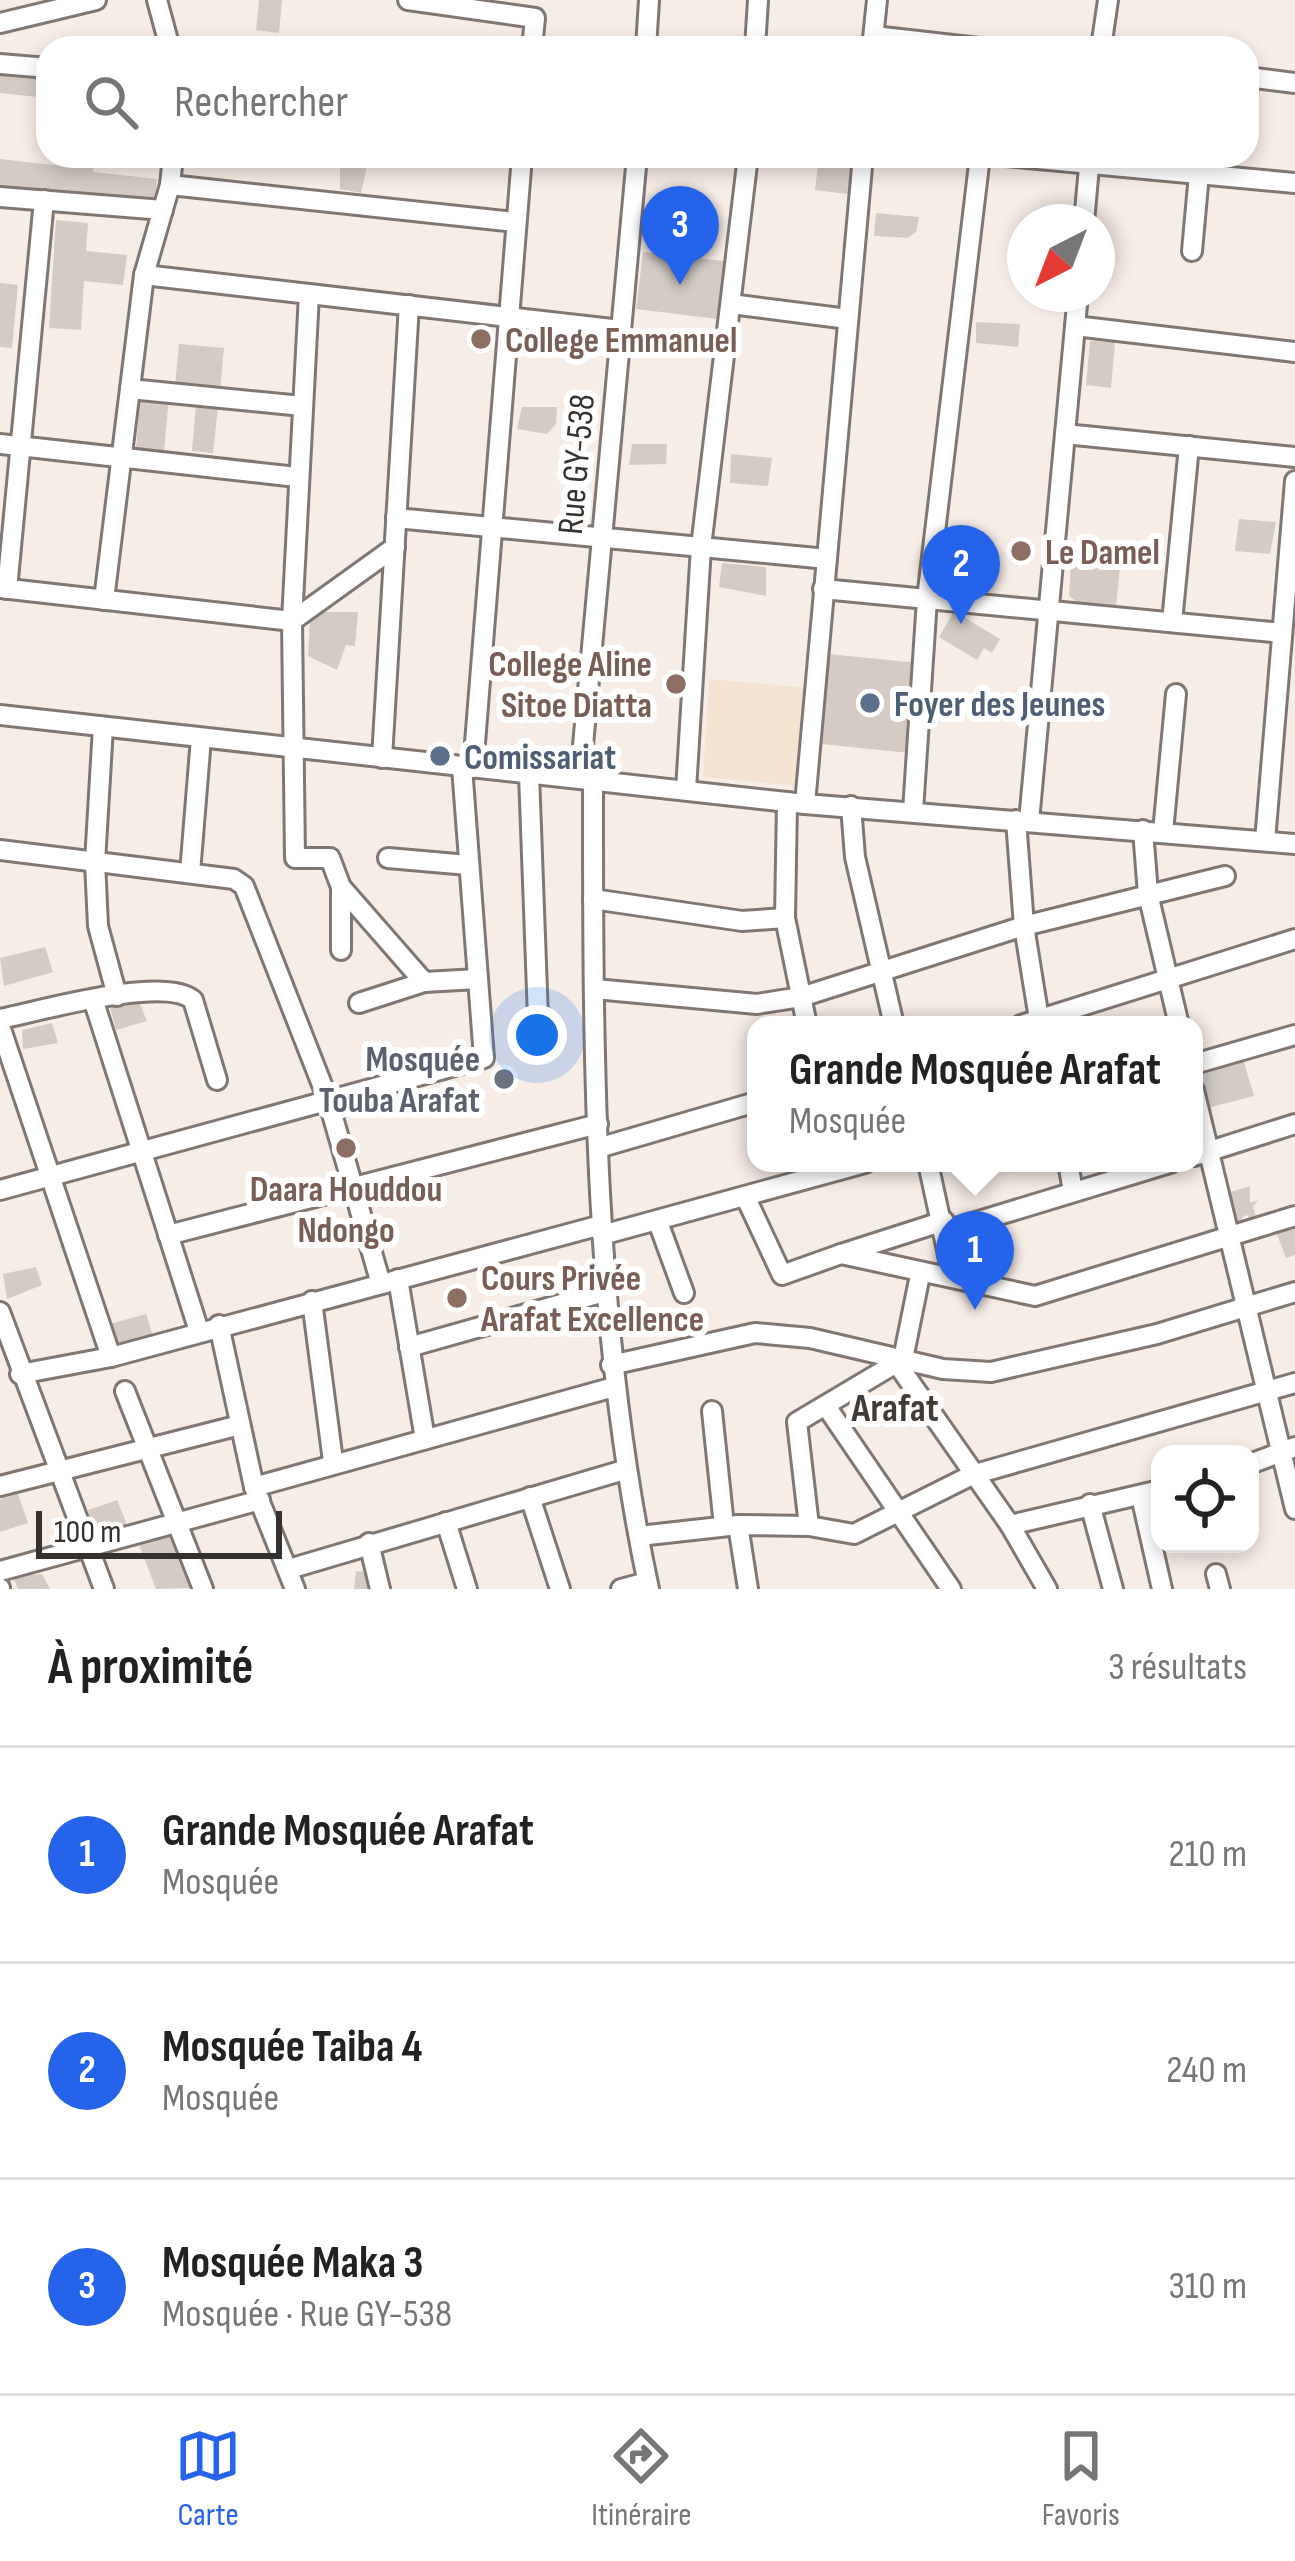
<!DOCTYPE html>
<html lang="fr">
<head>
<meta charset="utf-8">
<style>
	body { margin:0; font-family:"Sofia Sans Condensed",sans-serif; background:#f2f2f2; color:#222 }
	.controls { position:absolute; right:36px; bottom:36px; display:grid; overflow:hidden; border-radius:24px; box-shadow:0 6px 18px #0003 }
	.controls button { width:108px; height:108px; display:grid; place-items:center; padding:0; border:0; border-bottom:3px solid #e0e0e0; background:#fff; color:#222; font:60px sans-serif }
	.compass { position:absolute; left:1007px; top:204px; width:108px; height:108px; border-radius:50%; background:#fff; box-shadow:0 6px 18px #0003; rotate:222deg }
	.scale { position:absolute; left:36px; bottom:30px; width:246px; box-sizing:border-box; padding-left:12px; border:6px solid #35312f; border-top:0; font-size:33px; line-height:42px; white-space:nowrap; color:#35312f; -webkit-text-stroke:9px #fff; paint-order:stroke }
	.you { position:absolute; left:537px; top:1035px; width:42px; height:42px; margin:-30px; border:9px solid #fff; border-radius:50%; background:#1a73e8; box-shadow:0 0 0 18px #1a73e833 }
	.badge { display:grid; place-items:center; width:78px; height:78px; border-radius:50%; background:#2563eb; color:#fff; font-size:39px; font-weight:700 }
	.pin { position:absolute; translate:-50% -99px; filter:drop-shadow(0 3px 6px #0008) }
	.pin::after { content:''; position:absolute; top:63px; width:42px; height:36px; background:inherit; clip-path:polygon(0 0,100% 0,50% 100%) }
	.popup { position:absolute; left:747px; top:1016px; width:456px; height:156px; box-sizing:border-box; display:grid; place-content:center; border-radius:24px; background:#fff; filter:drop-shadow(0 3px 9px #0005); font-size:39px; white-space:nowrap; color:#767676 }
	.popup b { font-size:45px; color:#222 }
	.popup::after { content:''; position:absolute; left:50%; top:100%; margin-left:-24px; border:24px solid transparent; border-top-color:#fff }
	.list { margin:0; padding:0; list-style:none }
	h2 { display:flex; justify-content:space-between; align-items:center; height:156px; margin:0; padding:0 48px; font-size:51px }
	h2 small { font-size:39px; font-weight:400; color:#767676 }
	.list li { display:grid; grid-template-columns:78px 1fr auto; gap:36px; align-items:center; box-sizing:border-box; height:216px; padding:0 48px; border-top:3px solid #e0e0e0 }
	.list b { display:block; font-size:45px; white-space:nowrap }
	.list p { margin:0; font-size:39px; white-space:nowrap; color:#767676 }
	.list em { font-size:39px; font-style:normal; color:#767676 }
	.icon { flex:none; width:66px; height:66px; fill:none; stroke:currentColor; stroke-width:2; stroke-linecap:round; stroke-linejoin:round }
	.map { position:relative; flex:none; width:1295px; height:1589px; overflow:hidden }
	.search { position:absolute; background:#fff; box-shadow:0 6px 18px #0003; left:36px; right:36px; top:36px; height:132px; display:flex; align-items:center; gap:30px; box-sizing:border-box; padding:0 42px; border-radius:36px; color:#767676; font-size:45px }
	.sheet { height:804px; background:#fff }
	nav { display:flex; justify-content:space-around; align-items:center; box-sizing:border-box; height:168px; border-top:3px solid #e0e0e0; background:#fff; font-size:33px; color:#767676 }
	nav a { display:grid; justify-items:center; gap:6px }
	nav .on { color:#2563eb }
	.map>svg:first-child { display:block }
	.medical { fill:#f3e3d0 }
	.building { fill:#d4cbc5 }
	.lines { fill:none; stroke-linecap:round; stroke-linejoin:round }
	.minor-casing { stroke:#807772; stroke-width:24 }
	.minor { stroke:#fff; stroke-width:18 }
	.education-dot { fill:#8d6e63; stroke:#fff; stroke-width:4.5 }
	.service-dot { fill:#5c6f8a; stroke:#fff; stroke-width:4.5 }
	.worship-dot { fill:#6b7280; stroke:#fff; stroke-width:4.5 }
	.labels { text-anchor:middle; stroke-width:12; stroke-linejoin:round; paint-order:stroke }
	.education-label { font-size:36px; font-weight:bold; fill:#785e54; stroke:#fff; text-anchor:start }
	.street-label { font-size:36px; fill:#35312f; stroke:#fff }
	.service-label { font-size:36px; font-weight:bold; fill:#4e5e75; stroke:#fff; text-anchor:start }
	.worship-label { font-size:36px; font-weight:bold; fill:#5b616d; stroke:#fff; text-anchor:end }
	.neighbourhood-label { font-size:39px; font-weight:bold; fill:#413a35; stroke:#fff }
</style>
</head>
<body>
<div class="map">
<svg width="1295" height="1589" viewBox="0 0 1295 1589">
	<rect width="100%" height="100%" fill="#f7ede7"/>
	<path class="medical" d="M 709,679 L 808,688 L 799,786 L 703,777 Z"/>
	<g class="building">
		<path d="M 259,0 L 282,0 L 279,33 L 256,30 Z"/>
		<path d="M 0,66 L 48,71 L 48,98 L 0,93 Z"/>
		<path d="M 63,156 L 95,156 L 93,172 L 157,179 L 155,199 L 0,187 L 0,159 L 62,166 Z"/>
		<path d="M 580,156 L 620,156 L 620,167 L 579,162 Z"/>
		<path d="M 812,156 L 857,160 L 854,195 L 815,190 L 818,164 L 810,163 Z"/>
		<path d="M 340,157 L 369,157 L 361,193 L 340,189 Z"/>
		<path d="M 876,213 L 919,217 L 916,232 L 908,238 L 874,236 Z"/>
		<path d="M 56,220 L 88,223 L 86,251 L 127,255 L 123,285 L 84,281 L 81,330 L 49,328 Z"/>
		<path d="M 643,252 L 724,261 L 718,319 L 636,309 Z"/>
		<path d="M 0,283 L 18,285 L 12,348 L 0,347 Z"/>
		<path d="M 976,322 L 1020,324 L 1018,347 L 976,343 Z"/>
		<path d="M 1090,341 L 1115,342 L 1111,388 L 1086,385 Z"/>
		<path d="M 179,344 L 224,348 L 220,391 L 175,386 Z"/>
		<path d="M 141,394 L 169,397 L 164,451 L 136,448 Z"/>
		<path d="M 196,405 L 218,407 L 213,453 L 192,451 Z"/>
		<path d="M 522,407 L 557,407 L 556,424 L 547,434 L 517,429 Z"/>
		<path d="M 632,444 L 667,444 L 666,464 L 629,465 Z"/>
		<path d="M 731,454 L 772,458 L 768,486 L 730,483 Z"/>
		<path d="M 1239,519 L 1276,522 L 1270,554 L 1235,551 Z"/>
		<path d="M 722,563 L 766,567 L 766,596 L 719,587 Z"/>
		<path d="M 1071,563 L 1120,568 L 1116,606 L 1077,602 L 1069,596 Z"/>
		<path d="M 954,611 L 1000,639 L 992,653 L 984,648 L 977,660 L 939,637 Z"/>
		<path d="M 316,612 L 358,612 L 355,646 L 346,645 L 337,670 L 308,656 L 310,617 Z"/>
		<path d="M 829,654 L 918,663 L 910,753 L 821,744 Z"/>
		<path d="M 45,947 L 53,972 L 4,986 L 0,958 Z"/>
		<path d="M 139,1002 L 147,1021 L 116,1030 L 110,1007 Z"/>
		<path d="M 52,1023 L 58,1043 L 23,1049 L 22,1030 Z"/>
		<path d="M 1243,1059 L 1254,1096 L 1207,1108 L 1202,1068 Z"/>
		<path d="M 1250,1186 L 1250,1203 L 1259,1200 L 1253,1206 L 1258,1225 L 1252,1226 L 1248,1215 L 1242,1217 L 1244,1229 L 1238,1231 L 1224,1194 Z"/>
		<path d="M 1295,1227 L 1295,1255 L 1286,1258 L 1276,1232 Z"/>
		<path d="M 36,1267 L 42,1285 L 7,1299 L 3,1274 Z"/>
		<path d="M 146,1314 L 153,1336 L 116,1347 L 110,1324 Z"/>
		<path d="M 18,1494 L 28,1523 L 0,1532 L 0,1499 Z"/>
		<path d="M 117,1500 L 128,1527 L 95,1535 L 88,1510 Z"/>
		<path d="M 172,1534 L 191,1588 L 156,1589 L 138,1542 Z"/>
		<path d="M 356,1571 L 369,1572 L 373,1589 L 354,1589 Z"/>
		<path d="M 42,1574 L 50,1589 L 18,1589 L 13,1577 Z"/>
	</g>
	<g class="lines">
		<defs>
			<g id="minor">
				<path d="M 157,0 L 170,48"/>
				<path d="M 408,0 L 535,18 L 532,48"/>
				<path d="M 0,23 L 96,0"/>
				<path d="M 874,36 L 979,48"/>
				<path d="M 646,48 L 649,0"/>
				<path d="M 755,48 L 758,0"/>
				<path d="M 872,48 L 877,0"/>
				<path d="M 1101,48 L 1108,0"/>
				<path d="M 0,64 L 48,68"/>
				<path d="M 1247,77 L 1295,83"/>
				<path d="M 1006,156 L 1295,183"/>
				<path d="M 170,185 L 515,222"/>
				<path d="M 0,197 L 163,210"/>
				<path d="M 1084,222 L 1090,156"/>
				<path d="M 1192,251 L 1199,174"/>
				<path d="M 144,275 L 621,330"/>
				<path d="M 309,294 L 292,621 L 295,858 L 330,858 L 341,887 L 424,982 L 478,979"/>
				<path d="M 731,304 L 848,319"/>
				<path d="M 1075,326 L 1295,352"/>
				<path d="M 130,389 L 302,406"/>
				<path d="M 1065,434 L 1295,457"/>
				<path d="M 0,444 L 297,477"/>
				<path d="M 396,518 L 827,559"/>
				<path d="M 0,588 L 292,621 L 395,547"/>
				<path d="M 7,589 L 44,200"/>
				<path d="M 823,589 L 1282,633"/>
				<path d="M 104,600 L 144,275 L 170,185 L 173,156"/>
				<path d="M 1172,622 L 1189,446"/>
				<path d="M 0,715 L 805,804 L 1295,844"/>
				<path d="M 103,727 L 95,862 L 98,926 L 117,996"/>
				<path d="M 382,758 L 409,305"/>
				<path d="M 473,768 L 522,156"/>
				<path d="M 529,774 L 539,1045"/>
				<path d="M 580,778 L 637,156"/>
				<path d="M 593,779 C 593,1050 592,1322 649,1589"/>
				<path d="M 686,790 L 701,547 L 748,156"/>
				<path d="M 787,802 L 785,918 L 807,1025"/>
				<path d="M 805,804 L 863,156"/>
				<path d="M 851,806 L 855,857 L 894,1025"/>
				<path d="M 913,811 L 927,599 L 980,156"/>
				<path d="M 1016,820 L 1024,926 L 1040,1025"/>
				<path d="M 1029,821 L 1078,294"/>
				<path d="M 1143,830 L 1148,894 L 1179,1025"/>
				<path d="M 1163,832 L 1176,694"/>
				<path d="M 1265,841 L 1295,481"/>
				<path d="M 0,850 L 234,879 L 244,886 L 328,1100 L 381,1284"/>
				<path d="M 388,858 L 468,865"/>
				<path d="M 190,873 L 201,738"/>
				<path d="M 341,887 L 341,950"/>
				<path d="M 593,899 L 742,921 L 785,918"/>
				<path d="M 595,989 L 757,1004 L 801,997 L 1024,926 L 1225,876"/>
				<path d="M 94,1002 L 199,1331"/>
				<path d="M 359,1003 L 424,982"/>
				<path d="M 0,1019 C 40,1011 164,975 193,1000 L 217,1080"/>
				<path d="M 1021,1025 L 1295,939"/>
				<path d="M 0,1026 L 111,1357"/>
				<path d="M 1194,1064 L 1295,1035"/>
				<path d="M 1194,1090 L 1295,1509"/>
				<path d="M 598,1148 L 756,1102"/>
				<path d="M 1194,1156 L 1295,1124"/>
				<path d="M 928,1163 L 953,1278"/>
				<path d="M 1068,1163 L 1073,1191"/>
				<path d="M 0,1190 L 484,1058 L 462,767"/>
				<path d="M 746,1198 L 782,1275 L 841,1254 L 1035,1296 L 1295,1216"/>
				<path d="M 658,1222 L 684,1293"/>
				<path d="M 946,1231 L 1170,1163"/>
				<path d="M 168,1235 L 598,1124"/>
				<path d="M 602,1235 L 865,1163"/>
				<path d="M 841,1254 L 944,1221"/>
				<path d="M 398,1279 L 425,1439"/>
				<path d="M 312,1301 L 333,1461"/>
				<path d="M 0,1312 L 104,1589"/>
				<path d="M 219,1325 L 254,1487 L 295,1589"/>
				<path d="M 409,1347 L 604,1292"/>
				<path d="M 611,1365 L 755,1333 L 810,1338 L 943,1369 L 991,1372 L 1157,1334 L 1295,1292"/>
				<path d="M 898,1365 L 1010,1525 L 1047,1589"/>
				<path d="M 20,1374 L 111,1357 L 601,1225"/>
				<path d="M 125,1391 L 203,1589"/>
				<path d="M 826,1406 L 951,1589"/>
				<path d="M 712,1411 L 724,1526"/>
				<path d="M 1250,1464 L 1295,1447"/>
				<path d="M 0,1486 L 240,1425"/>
				<path d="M 254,1487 L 614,1387"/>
				<path d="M 1141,1496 L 1162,1589"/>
				<path d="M 530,1497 L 560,1589"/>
				<path d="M 1090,1504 L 1113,1589"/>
				<path d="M 446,1522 L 467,1589"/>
				<path d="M 738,1525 L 748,1589"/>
				<path d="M 1010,1525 L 1160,1490"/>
				<path d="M 809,1526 L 797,1422 L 903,1359 L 920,1275"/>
				<path d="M 639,1536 L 738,1525 L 809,1526 L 854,1534 L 972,1475 L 1295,1383"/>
				<path d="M 369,1543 L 380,1589"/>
				<path d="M 289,1569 L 624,1470"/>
				<path d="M 0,1571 L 260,1500"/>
				<path d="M 1216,1574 L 1220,1589"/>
				<path d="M 0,1588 L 0,1589"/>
				<path d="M 621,1589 L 647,1582"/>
			</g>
		</defs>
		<use href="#minor" class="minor-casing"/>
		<use href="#minor" class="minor"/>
	</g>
	<g class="education-dot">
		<circle cx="481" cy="339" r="12"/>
		<circle cx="1021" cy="551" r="12"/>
		<circle cx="676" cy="684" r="12"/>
		<circle cx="346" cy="1148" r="12"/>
		<circle cx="457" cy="1298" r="12"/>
	</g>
	<g class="service-dot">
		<circle cx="870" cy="703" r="12"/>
		<circle cx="440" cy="756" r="12"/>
	</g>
	<circle class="worship-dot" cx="504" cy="1079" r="12"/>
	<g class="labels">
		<g class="education-label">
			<text x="505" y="352">College Emmanuel</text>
			<text x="1045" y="564">Le Damel</text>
			<text x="652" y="676" text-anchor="end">College Aline<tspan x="652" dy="41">Sitoe Diatta</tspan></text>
			<text x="346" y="1201" text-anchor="middle">Daara Houddou<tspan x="346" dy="41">Ndongo</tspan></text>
			<text x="481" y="1290">Cours Privée<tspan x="481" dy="41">Arafat Excellence</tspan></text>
		</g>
		<g class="street-label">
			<text transform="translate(575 464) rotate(-85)" y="13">Rue GY-538</text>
		</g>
		<g class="service-label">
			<text x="894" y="716">Foyer des Jeunes</text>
			<text x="464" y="769">Comissariat</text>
		</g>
		<g class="worship-label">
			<text x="480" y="1071">Mosquée<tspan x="480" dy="41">Touba Arafat</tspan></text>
		</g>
		<g class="neighbourhood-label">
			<text x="895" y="1421">Arafat</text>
		</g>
	</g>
</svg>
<div class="controls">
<button><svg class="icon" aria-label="locate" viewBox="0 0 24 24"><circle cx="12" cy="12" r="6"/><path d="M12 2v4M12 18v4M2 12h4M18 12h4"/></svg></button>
</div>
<svg class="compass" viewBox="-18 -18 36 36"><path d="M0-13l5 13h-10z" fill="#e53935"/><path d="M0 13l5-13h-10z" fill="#767676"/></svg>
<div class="scale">100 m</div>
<div class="you"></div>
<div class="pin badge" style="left:975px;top:1310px">1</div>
<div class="popup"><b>Grande Mosquée Arafat</b>Mosquée</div>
<div class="pin badge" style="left:961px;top:624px">2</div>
<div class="pin badge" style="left:680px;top:285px">3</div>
<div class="search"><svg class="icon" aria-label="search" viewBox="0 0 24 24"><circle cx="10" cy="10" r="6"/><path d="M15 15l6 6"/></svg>Rechercher</div>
</div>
<section class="sheet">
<h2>À proximité<small>3 résultats</small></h2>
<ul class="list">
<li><span class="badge">1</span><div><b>Grande Mosquée Arafat</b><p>Mosquée</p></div><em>210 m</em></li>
<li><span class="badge">2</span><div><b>Mosquée Taiba 4</b><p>Mosquée</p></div><em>240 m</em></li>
<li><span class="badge">3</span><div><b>Mosquée Maka 3</b><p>Mosquée · Rue GY-538</p></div><em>310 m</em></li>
</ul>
</section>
<nav>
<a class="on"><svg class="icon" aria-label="map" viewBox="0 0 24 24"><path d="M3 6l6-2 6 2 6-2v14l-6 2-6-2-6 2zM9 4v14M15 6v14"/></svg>Carte</a>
<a><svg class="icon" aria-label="directions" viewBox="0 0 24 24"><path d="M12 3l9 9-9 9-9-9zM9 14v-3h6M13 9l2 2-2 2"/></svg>Itinéraire</a>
<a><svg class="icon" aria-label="saved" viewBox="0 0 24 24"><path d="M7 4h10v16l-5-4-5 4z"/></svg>Favoris</a>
</nav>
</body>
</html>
